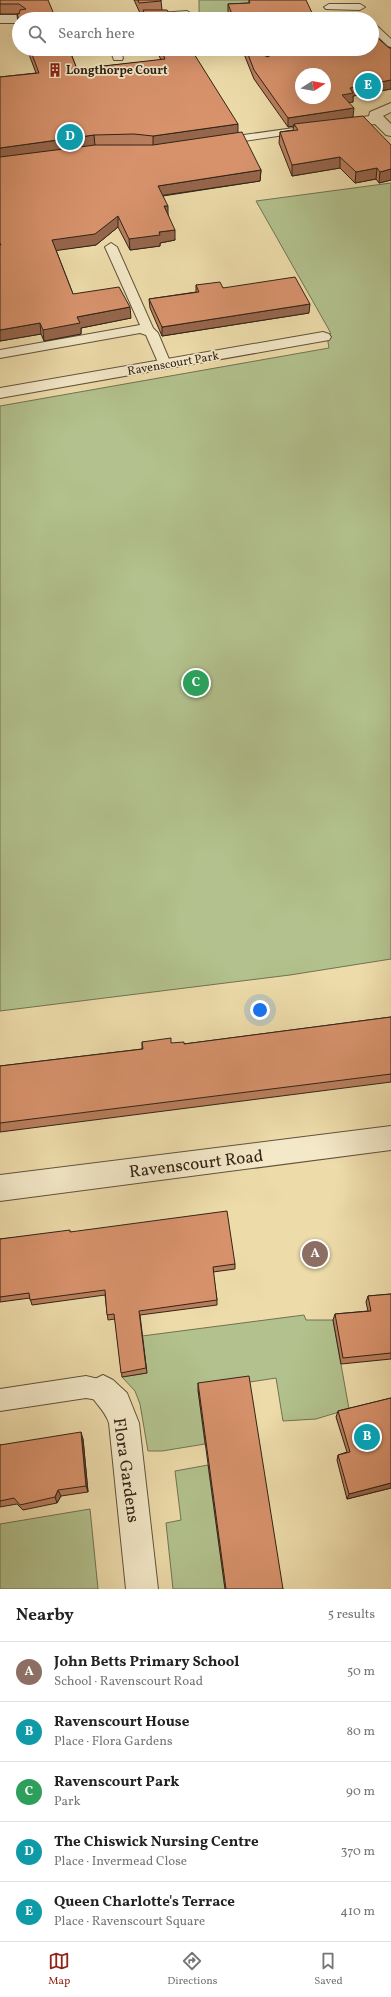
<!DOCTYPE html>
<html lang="en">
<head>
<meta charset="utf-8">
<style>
	body { margin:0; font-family:Vollkorn,serif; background:#f2f2f2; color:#222 }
	.compass { position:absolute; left:295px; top:68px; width:36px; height:36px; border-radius:50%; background:#fff; box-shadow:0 4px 16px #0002; rotate:79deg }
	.you { position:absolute; left:260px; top:1010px; width:14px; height:14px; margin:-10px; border:3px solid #fff; border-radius:50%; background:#1a73e8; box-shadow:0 0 0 6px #1a73e833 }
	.badge { display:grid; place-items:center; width:26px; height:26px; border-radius:50%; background:#8f2418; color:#fff; font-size:13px; font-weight:700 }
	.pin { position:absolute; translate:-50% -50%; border:2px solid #fff; box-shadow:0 1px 4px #0006 }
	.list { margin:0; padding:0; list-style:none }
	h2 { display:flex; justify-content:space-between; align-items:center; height:52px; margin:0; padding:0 16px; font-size:17px }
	h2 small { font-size:13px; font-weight:400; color:#767676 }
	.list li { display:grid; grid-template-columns:26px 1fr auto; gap:12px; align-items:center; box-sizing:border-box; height:60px; padding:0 16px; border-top:1px solid #e0e0e0 }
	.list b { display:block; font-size:15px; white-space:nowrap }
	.list p { margin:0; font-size:13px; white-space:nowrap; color:#767676 }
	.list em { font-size:13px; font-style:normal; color:#767676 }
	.icon { flex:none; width:22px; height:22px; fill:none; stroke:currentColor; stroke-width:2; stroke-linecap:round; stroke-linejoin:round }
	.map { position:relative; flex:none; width:391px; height:1589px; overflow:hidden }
	.search { position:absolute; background:#fff; box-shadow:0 4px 16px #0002; left:12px; right:12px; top:12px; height:44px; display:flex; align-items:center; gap:10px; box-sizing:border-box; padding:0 14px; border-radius:22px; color:#767676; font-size:15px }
	.sheet { height:352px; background:#fff }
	nav { display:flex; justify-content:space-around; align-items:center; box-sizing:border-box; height:56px; border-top:1px solid #e0e0e0; background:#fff; font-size:11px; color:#767676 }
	nav a { display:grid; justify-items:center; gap:2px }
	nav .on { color:#8f2418 }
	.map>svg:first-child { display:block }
	.green { fill:#b2c18d; stroke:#727252 }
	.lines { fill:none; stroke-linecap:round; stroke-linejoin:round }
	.service-casing { stroke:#61523c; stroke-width:2 }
	.minor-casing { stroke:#61523c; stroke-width:2 }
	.service { fill:#f3e8c8; fill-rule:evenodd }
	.minor { fill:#f3e8c8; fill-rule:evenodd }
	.wall { fill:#b97e5d; stroke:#322417 }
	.shaded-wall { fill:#96664c; stroke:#322417 }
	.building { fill:#d7926c; stroke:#322417; fill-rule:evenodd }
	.labels { text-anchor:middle; stroke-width:3.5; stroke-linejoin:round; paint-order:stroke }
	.far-poi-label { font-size:12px; font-weight:bold; fill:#322417; stroke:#f3e8c8; text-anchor:start }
	.far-street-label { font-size:12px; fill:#322417; stroke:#f3e8c8 }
	.near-street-label { font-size:17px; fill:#322417; stroke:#f3e8c8 }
</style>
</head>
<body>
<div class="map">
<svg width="391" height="1589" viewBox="0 0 391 1589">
	<rect width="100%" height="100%" fill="#eddbaa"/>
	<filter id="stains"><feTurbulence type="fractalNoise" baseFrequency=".005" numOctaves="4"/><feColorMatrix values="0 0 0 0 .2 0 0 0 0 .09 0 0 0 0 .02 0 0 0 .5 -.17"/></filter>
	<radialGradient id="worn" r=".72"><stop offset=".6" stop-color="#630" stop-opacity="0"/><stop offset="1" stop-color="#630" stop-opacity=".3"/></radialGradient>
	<g class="green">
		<path d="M 199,0 L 249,0 L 253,8 L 230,19 L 203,19 L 199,11 Z"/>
		<path d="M 391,183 L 391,959 L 290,975 L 0,1011 L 0,406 L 329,348 L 327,336 L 331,334 L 328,328 L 256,201 Z"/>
		<path d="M 304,1315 L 306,1320 L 333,1320 L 349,1409 L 316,1419 L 283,1421 L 276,1378 L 198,1390 L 205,1444 L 162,1451 L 148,1451 L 140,1404 L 135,1391 L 122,1377 L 147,1373 L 142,1336 Z"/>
		<path d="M 208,1465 L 225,1589 L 173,1589 L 166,1523 L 181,1520 L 175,1471 Z"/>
		<path d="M 90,1509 L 98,1589 L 0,1589 L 0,1524 Z"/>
	</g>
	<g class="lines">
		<defs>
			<g id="service">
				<path d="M 329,4 L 360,4 L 365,7 L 360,10 L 326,9 L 324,7 Z"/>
				<path d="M 372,23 L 375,24 L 391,39 L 391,47 L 388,46 L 372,31 Z"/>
				<path d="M 110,49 L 120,49 L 123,58 L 122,60 L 114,60 Z"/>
				<path d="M 204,49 L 226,49 L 224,51 L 205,53 L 203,51 Z"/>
				<path d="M 301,127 L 306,130 L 305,132 L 223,144 L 218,141 L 223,138 Z"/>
				<path d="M 111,243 L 117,247 L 153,328 L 158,333 L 171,364 L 170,367 L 160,367 L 146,335 L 140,333 L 0,358 L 0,350 L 140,325 L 105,247 Z"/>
				<path d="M 86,1376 L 111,1382 L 114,1390 L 111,1398 L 103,1401 L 86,1398 L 0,1411 L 0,1389 Z"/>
			</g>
			<g id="minor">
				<path d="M 187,11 L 193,15 L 191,18 L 126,19 L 132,15 Z"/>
				<path d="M 0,15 L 19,15 L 25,19 L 19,19 L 19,23 L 0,23 Z"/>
				<path d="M 201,49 L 213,49 L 214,51 L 208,55 L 203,54 Z"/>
				<path d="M 391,103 L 391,112 L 383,116 L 391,124 L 391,136 L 386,135 L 375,124 L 339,129 L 334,128 L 332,125 L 334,122 L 339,121 L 369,116 L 370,112 Z"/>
				<path d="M 323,332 L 329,334 L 331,337 L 329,340 L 0,398 L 0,388 Z"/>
				<path d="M 391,1126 L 391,1150 L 0,1201 L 0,1175 Z"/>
				<path d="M 103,1375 L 113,1380 L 127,1393 L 139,1423 L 158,1589 L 126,1589 L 109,1423 C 105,1410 94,1403 88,1390 L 93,1380 Z"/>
			</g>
		</defs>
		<use href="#service" class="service-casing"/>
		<use href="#minor" class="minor-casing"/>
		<use href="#service" class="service"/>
		<use href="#minor" class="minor"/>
	</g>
	<g class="wall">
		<path d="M 0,0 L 48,0 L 19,19 L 19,28 L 18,24 L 17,14 L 19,14 L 0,14 Z"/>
		<path d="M 134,0 L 161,0 L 161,1 L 162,10 L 173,19 L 143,19 L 143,13 L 140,13 Z"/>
		<path d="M 249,0 L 315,19 L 230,19 L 228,13 L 228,4 L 249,3 Z"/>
		<path d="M 389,48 L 391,48 L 391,89 L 353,96 L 353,102 L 349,102 L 353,117 L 340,119 L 391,145 L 391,180 L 379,183 L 376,179 L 355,183 L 340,168 L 292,176 L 279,143 L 280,132 L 293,130 L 294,126 L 288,127 L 254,79 L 242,49 L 259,49 L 263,55 L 268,57 L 270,56 L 264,49 L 372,49 Z"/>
		<path d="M 27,49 L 69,49 L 77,69 L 161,60 L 156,49 L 191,49 L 238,133 L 261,170 L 260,181 L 163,196 L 175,240 L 160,243 L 160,246 L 130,250 L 118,227 L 96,245 L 56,250 L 73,294 L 131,318 L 81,328 L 81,334 L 44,341 L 41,334 L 0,341 L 0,77 L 36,73 Z"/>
		<path d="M 196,285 L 223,288 L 309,313 L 162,336 L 150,308 L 149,299 L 196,292 Z"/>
		<path d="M 391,1017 L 391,1082 L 0,1132 L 0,1066 L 142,1049 L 142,1042 L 184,1044 Z"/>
		<path d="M 70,1232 L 235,1264 L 235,1269 L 213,1272 L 217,1300 L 217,1305 L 140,1315 L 147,1373 L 122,1377 L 115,1319 L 108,1320 L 105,1295 L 32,1305 L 30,1298 L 0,1302 L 0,1239 Z"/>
		<path d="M 391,1294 L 391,1359 L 341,1364 L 333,1320 L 335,1314 L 368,1311 L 366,1302 L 368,1296 Z"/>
		<path d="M 198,1383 L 283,1589 L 225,1589 L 198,1390 Z"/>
		<path d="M 391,1398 L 391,1488 L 347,1499 L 337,1460 L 338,1455 L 347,1452 L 336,1417 L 338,1411 Z"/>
		<path d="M 83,1439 L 88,1492 L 61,1496 L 57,1503 L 23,1510 L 17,1504 L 0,1507 L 0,1445 Z"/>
	</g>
	<g class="shaded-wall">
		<path d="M 391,80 L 391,89 L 353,96 L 353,102 L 341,104 L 342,95 L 350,88 Z"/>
		<path d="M 354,108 L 353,117 L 295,126 L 294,124 L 294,126 L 288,127 L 288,118 Z"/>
		<path d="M 238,124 L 238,134 L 153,146 L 153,136 Z"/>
		<path d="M 94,135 L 95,146 L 0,158 L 0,148 Z"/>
		<path d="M 340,157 L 340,168 L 292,176 L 292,165 Z"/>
		<path d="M 377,168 L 376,179 L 355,183 L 356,172 Z"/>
		<path d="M 391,169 L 391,180 L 379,183 L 380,172 Z"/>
		<path d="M 261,170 L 260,181 L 158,196 L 158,186 Z"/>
		<path d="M 164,206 L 168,206 L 168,216 Z"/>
		<path d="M 118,216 L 118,227 L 96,245 L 53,251 L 52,240 Z"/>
		<path d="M 175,230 L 175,240 L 160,243 L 160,246 L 130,250 L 129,239 L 159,232 Z"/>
		<path d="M 310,304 L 309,313 L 162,336 L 162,327 Z"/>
		<path d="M 130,307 L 131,318 L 81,328 L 81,334 L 44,341 L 43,330 L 77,317 Z"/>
		<path d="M 40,323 L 41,334 L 0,341 L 0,330 Z"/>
		<path d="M 81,1432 L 83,1439 L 88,1492 L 86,1486 Z"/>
		<path d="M 391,1483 L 391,1488 L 347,1499 L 349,1494 Z"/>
		<path d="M 58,1490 L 61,1496 L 57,1503 L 55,1497 Z"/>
	</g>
	<g class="building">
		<path d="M 0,0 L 48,0 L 56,19 L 19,19 L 19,20 L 17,14 L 19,14 L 20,10 L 26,9 L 19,4 L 0,4 Z"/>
		<path d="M 138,0 L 161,0 L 161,1 L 139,3 Z"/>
		<path d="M 249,0 L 306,0 L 315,19 L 234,19 L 228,4 L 250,3 Z"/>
		<path d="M 143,10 L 167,10 L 173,19 L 147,19 Z"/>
		<path d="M 354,17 L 357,19 L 342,19 Z"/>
		<path d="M 372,33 L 389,48 L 391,48 L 391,80 L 350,88 L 353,93 L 342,95 L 354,108 L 288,118 L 254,70 L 246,49 L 259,49 L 263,55 L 268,57 L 275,52 L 272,49 L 372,49 ZM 301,74 L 325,74 L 325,98 L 301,98 Z"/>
		<path d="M 30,49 L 69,49 L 77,69 L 165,59 L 161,49 L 191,49 L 238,124 L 153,136 L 134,134 L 94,135 L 0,148 L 0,77 L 39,73 Z"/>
		<path d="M 363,116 L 391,145 L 391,169 L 380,172 L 377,168 L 356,172 L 340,157 L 292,165 L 280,132 L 298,130 L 294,124 Z"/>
		<path d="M 242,132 L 261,170 L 158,186 L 168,206 L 164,206 L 175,230 L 159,232 L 160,235 L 129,239 L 118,216 L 95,234 L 52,240 L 73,294 L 119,287 L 130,307 L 77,317 L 80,323 L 43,330 L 40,323 L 0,330 L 0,245 L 1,245 L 0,243 L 0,157 L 95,145 L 153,145 Z"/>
		<path d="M 295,277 L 310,304 L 162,327 L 149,299 L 199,292 L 196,285 L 220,282 L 223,288 Z"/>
		<path d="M 391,1017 L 391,1074 L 0,1123 L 0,1066 L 143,1049 L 142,1042 L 171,1038 L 171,1043 L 184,1042 L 184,1044 Z"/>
		<path d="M 227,1211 L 235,1264 L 213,1267 L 217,1300 L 139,1311 L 146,1368 L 121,1373 L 114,1314 L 107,1315 L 105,1290 L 30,1300 L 29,1293 L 0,1297 L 0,1239 L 70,1230 L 70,1232 Z"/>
		<path d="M 391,1294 L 391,1353 L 343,1358 L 335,1314 L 371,1311 L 368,1296 Z"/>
		<path d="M 249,1376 L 283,1589 L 226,1589 L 198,1383 Z"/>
		<path d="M 391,1398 L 391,1483 L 349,1494 L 338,1455 L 350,1452 L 338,1411 Z"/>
		<path d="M 81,1432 L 86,1486 L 58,1490 L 55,1497 L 20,1505 L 14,1498 L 0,1501 L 0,1445 Z"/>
	</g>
	<defs>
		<symbol id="building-bare" viewBox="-9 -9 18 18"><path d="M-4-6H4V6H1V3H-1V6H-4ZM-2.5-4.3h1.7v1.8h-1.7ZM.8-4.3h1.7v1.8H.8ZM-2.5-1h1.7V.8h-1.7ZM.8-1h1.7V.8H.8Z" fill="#8f2418" stroke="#f3e8c8" stroke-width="2.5" paint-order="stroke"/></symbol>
	</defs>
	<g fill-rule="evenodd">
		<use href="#building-bare" x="45" y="60" width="20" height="20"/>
	</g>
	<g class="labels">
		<g class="far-poi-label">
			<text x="66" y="74">Longthorpe Court</text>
		</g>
		<g class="far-street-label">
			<text transform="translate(173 363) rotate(-10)" y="4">Ravenscourt Park</text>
		</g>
		<g class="near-street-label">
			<text transform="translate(196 1163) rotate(-7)" y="6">Ravenscourt Road</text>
			<text transform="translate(127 1470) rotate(82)" y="6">Flora Gardens</text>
		</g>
	</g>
	<rect width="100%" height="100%" filter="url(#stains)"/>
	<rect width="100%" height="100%" fill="url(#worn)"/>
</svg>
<svg class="compass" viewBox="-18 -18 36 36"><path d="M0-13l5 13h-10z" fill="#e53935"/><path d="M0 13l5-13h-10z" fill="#767676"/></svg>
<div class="you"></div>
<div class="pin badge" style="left:315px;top:1254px;background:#8d6e63">A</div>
<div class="pin badge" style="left:367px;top:1437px;background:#0f9aa8">B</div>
<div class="pin badge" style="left:196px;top:683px;background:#2e9e5b">C</div>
<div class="pin badge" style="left:70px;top:137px;background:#0f9aa8">D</div>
<div class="pin badge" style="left:368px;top:86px;background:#0f9aa8">E</div>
<div class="search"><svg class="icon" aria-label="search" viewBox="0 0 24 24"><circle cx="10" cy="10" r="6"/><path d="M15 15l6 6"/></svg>Search here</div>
</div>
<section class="sheet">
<h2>Nearby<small>5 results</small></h2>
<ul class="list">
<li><span class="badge" style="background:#8d6e63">A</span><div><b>John Betts Primary School</b><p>School · Ravenscourt Road</p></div><em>50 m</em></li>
<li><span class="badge" style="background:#0f9aa8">B</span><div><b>Ravenscourt House</b><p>Place · Flora Gardens</p></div><em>80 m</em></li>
<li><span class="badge" style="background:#2e9e5b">C</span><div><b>Ravenscourt Park</b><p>Park</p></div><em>90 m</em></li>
<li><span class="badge" style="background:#0f9aa8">D</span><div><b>The Chiswick Nursing Centre</b><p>Place · Invermead Close</p></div><em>370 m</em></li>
<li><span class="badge" style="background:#0f9aa8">E</span><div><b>Queen Charlotte's Terrace</b><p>Place · Ravenscourt Square</p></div><em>410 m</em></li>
</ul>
</section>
<nav>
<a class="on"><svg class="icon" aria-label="map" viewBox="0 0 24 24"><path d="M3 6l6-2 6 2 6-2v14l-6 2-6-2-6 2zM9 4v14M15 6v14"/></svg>Map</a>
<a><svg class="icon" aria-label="directions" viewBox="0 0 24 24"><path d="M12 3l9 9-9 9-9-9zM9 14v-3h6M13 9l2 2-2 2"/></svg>Directions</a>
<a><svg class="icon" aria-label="saved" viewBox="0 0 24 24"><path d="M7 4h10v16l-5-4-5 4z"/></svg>Saved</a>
</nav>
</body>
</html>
